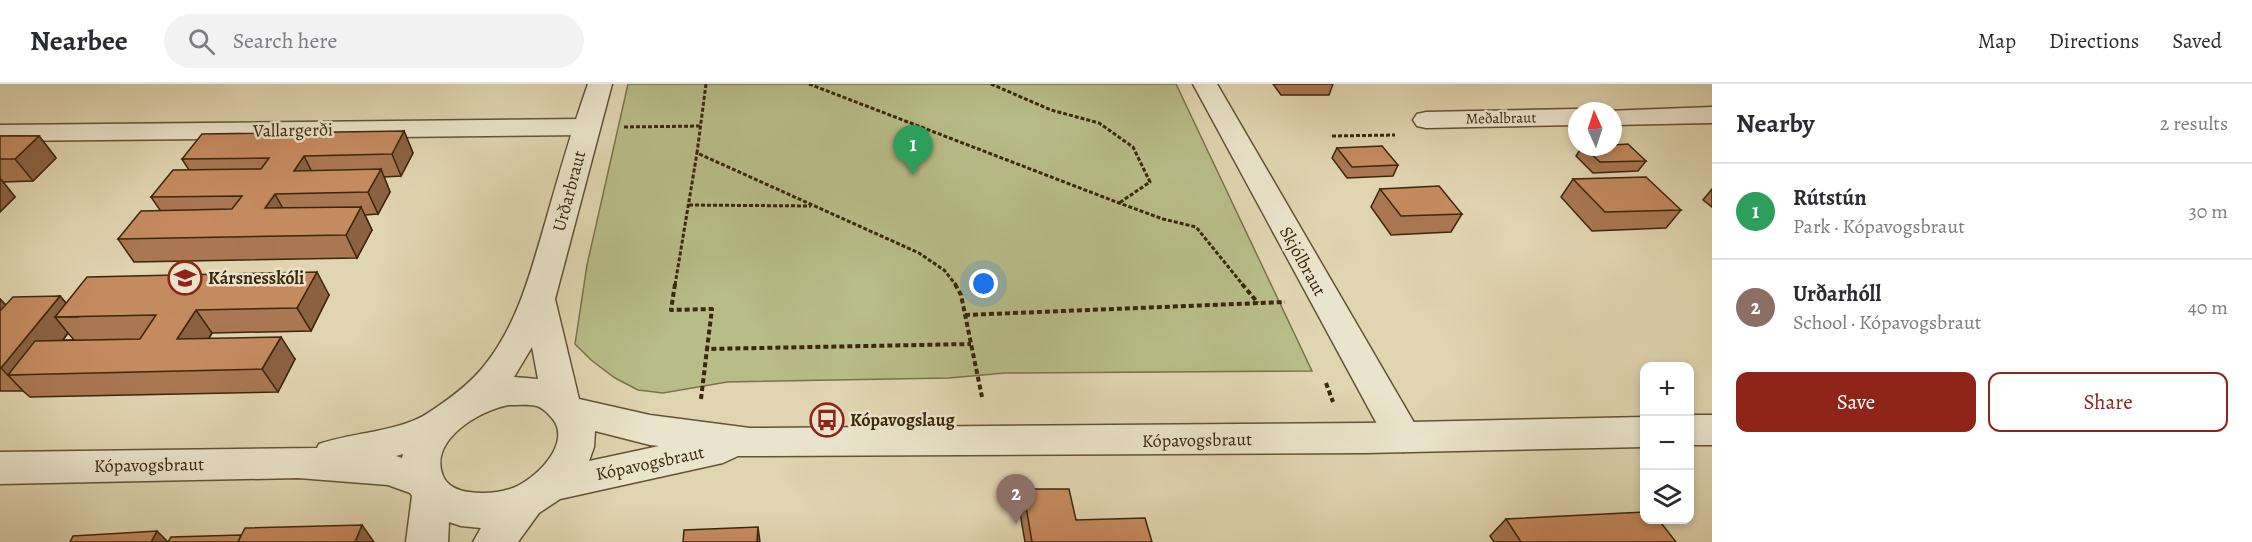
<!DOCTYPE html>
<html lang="en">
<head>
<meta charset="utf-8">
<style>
	body { margin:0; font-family:Alegreya,serif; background:#f2f2f3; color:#2b2b33 }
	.controls { position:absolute; right:18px; bottom:18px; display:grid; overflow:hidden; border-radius:12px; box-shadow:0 3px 9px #0003 }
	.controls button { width:54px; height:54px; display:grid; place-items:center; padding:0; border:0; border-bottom:2px solid #e1e1e2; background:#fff; color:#2b2b33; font:30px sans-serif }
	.compass { position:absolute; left:1568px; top:18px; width:54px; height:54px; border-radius:50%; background:#fff; box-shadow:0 3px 9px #0003; rotate:357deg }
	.you { position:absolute; left:984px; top:200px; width:21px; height:21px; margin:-15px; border:4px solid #fff; border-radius:50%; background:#1a73e8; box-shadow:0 0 0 9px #1a73e833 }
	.badge { display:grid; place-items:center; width:39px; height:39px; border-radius:50%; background:#8f2418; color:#fff; font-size:20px; font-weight:700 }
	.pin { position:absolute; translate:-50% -50px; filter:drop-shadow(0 2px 3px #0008) }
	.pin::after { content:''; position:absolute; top:32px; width:21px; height:18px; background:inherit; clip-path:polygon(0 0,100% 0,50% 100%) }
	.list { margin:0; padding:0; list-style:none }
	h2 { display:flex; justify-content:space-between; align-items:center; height:78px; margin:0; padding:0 24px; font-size:26px }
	h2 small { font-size:20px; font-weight:400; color:#7c7c81 }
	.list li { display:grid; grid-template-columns:39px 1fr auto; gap:18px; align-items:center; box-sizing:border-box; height:96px; padding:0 24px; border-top:2px solid #e1e1e2 }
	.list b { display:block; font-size:22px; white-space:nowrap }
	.list p { margin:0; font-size:20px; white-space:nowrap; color:#7c7c81 }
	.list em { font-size:20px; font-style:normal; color:#7c7c81 }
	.actions { display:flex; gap:12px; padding:18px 24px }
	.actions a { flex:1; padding:14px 0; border:2px solid #8f2418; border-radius:12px; text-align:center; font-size:21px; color:#8f2418 }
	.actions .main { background:#8f2418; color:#fff }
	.icon { flex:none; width:33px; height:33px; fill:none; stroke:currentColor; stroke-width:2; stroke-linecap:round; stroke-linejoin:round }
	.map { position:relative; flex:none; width:1712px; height:458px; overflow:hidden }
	header { display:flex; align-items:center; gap:36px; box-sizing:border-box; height:84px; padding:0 30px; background:#fff; border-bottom:2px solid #e1e1e2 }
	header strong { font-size:28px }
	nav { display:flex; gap:33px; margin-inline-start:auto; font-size:21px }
	.search { width:420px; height:54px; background:#f2f2f3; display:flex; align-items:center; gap:15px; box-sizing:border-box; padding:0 21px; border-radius:33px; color:#7c7c81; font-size:22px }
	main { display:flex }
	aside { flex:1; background:#fff }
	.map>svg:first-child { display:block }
	.green { fill:#b8bc88; stroke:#7a724a; stroke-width:1.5 }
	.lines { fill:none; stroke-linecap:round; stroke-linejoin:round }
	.minor-casing { stroke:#645235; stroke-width:3 }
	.tertiary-casing { stroke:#645235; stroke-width:3 }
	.path-far1 { stroke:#3b270c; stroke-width:3; stroke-dasharray:4 2; stroke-linecap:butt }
	.path { stroke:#3b270c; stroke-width:4; stroke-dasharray:5 3; stroke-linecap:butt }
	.minor { fill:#ebe4cc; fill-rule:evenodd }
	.tertiary { fill:#ebe4cc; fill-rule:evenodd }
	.wall { fill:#aa7752; stroke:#3b270c; stroke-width:1.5; fill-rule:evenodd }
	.shaded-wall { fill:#8b6142; stroke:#3b270c; stroke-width:1.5 }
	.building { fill:#c68a5f; stroke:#3b270c; stroke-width:1.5 }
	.labels { text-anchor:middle; stroke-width:5; stroke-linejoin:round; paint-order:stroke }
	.far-street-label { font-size:15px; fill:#3b270c; stroke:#ebe4cc }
	.street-label { font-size:18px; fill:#3b270c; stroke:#ebe4cc }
	.poi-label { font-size:18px; font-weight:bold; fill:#3b270c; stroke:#ebe4cc; text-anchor:start }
</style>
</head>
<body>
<header>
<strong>Nearbee</strong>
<div class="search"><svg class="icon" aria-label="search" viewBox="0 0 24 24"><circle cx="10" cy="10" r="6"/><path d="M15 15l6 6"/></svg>Search here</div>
<nav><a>Map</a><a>Directions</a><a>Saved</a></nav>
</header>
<main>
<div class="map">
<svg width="1712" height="458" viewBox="0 0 1712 458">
	<rect width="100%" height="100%" fill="#e0d5b1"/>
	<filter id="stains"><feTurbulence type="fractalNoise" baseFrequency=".00333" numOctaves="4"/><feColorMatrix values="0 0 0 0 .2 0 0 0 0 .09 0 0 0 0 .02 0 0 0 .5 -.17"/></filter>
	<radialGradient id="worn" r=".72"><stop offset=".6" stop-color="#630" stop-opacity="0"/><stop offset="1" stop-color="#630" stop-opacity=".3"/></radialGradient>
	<path class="green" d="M 628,0 L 1176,0 L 1312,287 L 1005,289 L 949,294 L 727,298 L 663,309 L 638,306 L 615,294 L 591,276 L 575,260 L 587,181 Z"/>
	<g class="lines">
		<defs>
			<g id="minor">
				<path d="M 1193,0 L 1217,0 L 1416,342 L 1422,353 L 1416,364 L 1403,368 L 1390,364 Z"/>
				<path d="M 1712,23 L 1712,39 L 1613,41 L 1613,27 L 1606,27 Z"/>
				<path d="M 1577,25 L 1584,27 L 1577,27 L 1577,41 L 1426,44 L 1417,42 L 1413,36 L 1417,30 L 1426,28 Z"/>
				<path d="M 586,35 L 595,37 L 599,43 L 595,49 L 586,51 L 0,57 L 0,41 Z"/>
			</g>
			<g id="tertiary">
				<path d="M 588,0 L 612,0 L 555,215 L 579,315 L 650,331 L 750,344 L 1365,339 L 1644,333 L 1644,363 L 1365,369 L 738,372 L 723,379 L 560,415 L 539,429 L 518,458 L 473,458 L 481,444 L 461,442 L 449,438 L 448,458 L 406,458 L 412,412 L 410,409 L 388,401 L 298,394 L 0,400 L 0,368 L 317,364 L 319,360 C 350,349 402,347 428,329 C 448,316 469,301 484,282 C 518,240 531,187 546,136 C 559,90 572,45 588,0 ZM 532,263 L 538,295 L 514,293 ZM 509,321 C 518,321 528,320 537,322 C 542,324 547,328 551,333 C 575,358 534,398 510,405 C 497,409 482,410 469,408 C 459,407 447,402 443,392 C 428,356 480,326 509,321 ZM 595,347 L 650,361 L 659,362 L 589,377 L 594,363 ZM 403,370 L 402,374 L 396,372 Z"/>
				<rect x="1690" y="331" width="22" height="30"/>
			</g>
		</defs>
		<use href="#minor" class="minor-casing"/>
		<use href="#tertiary" class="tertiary-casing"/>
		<g class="path-far1">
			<path d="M 706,0 L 697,69 L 919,169 L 944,186 L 956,201"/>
			<path d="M 809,0 L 1119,119 L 1163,135 L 1196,143 L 1243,201"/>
			<path d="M 991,0 L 1051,26 L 1099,39 L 1133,63 L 1150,98 L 1119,119"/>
			<path d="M 624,43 L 701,42"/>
			<path d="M 1332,52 L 1395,51"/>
			<path d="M 689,121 L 811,122"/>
			<path d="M 675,201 L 697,69"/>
		</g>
		<g class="path">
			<path d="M 675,200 L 671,226 L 712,225 L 707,265 L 971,260"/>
			<path d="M 955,200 L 961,211 L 982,313"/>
			<path d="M 1242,200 L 1258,219"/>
			<path d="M 965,231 L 1285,218"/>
			<path d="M 1326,299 L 1333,318"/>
			<path d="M 701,315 L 707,265"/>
		</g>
		<use href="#minor" class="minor"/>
		<use href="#tertiary" class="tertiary"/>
	</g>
	<g class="wall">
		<path d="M 1273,0 L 1333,0 L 1329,11 L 1281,11 Z"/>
		<path d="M 404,47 L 413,69 L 401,92 L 384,93 L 390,108 L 378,130 L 365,131 L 372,146 L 357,174 L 134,178 L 118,155 L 160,126 L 151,113 L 189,86 L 182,75 Z"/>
		<path d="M 0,52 L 39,52 L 56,74 L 33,97 L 3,98 L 15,113 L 0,128 Z"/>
		<path d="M 1582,63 L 1613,63 L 1646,77 L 1638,87 L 1593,89 L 1576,72 Z"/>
		<path d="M 1337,64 L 1398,81 L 1393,92 L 1347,94 L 1332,74 Z"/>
		<path d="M 1573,95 L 1681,126 L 1666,144 L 1592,147 L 1561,113 Z"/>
		<path d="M 1380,105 L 1462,130 L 1451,148 L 1391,151 L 1371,123 Z"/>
		<path d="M 1712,105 L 1712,123 L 1703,116 Z"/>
		<path d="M 329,211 L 311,247 L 212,249 L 209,254 L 295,275 L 278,308 L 30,313 L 23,307 L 0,307 L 0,215 L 6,221 L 60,212 L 66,219 ZM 68,249 L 74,256 L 63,256 Z"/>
		<path d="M 1023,405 L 1076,436 L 1152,458 L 1025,458 L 1019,423 Z"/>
		<path d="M 1506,435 L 1676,458 L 1494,458 L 1490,452 Z"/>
	</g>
	<g class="shaded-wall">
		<path d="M 404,47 L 413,69 L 401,92 L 392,70 Z"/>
		<path d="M 39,52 L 56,74 L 33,97 L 15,75 Z"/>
		<path d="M 304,72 L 315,94 L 294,87 Z"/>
		<path d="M 381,85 L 390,108 L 378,130 L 368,108 Z"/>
		<path d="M 0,94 L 15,113 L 0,128 Z"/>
		<path d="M 275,110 L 287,132 L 265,124 Z"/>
		<path d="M 361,123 L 372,146 L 357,174 L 346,151 Z"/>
		<path d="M 317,188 L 329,211 L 311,247 L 297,224 Z"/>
		<path d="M 60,212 L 78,233 L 55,233 L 68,249 L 36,290 L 8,291 L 23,307 L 1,284 Z"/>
		<path d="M 0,215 L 19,236 L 0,259 Z"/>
		<path d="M 196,226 L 212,249 L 194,278 L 177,255 Z"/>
		<path d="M 281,253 L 295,275 L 278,308 L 262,285 Z"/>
		<path d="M 362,441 L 374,458 L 355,458 Z"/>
		<path d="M 758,443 L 760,458 L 757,458 Z"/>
		<path d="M 157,447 L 168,458 L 151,458 Z"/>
	</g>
	<g class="building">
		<path d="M 404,47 L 392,70 L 304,72 L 294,87 L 381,85 L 368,108 L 275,110 L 265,124 L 361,123 L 346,151 L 118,155 L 141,127 L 232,125 L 242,112 L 151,113 L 173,86 L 261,85 L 269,74 L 182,75 L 202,50 Z"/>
		<path d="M 0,52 L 39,52 L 15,75 L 0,75 Z"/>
		<path d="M 1628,60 L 1646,77 L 1600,78 L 1584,63 L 1613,63 L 1613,61 Z"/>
		<path d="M 1382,62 L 1398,81 L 1352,83 L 1337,64 Z"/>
		<path d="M 1646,93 L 1681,126 L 1605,128 L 1573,95 Z"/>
		<path d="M 1439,102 L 1462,130 L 1401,132 L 1380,105 Z"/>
		<path d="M 317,188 L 297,224 L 196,226 L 177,255 L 281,253 L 262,285 L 8,291 L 35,257 L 140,255 L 156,231 L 55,233 L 87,193 Z"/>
		<path d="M 60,212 L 1,284 L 0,284 L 0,227 L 13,213 Z"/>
		<path d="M 1023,405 L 1069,405 L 1076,436 L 1145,434 L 1152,458 L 1032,458 Z"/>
		<path d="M 1644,428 L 1644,435 L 1658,435 L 1676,458 L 1521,458 L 1506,435 Z"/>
		<path d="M 362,441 L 355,458 L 238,458 L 245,444 Z"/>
		<path d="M 758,443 L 757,458 L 683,458 L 684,446 Z"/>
		<path d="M 157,447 L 151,458 L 70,458 L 73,452 Z"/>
		<path d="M 241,451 L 238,458 L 168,458 L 171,453 Z"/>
	</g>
	<defs>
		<symbol id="school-ring" viewBox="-11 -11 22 22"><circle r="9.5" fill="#ebe4cc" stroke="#8f2418" stroke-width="1.5"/><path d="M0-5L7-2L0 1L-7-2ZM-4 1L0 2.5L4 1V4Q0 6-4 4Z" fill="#8f2418"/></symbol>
		<symbol id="bus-ring" viewBox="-11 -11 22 22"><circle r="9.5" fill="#ebe4cc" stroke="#8f2418" stroke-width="1.5"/><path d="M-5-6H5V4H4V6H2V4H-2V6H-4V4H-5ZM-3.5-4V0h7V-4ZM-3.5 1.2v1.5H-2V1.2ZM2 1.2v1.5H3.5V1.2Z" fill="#8f2418"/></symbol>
	</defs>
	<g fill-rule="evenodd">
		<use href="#school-ring" x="166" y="175" width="38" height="38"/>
		<use href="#bus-ring" x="808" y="317" width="38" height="38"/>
	</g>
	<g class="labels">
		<g class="far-street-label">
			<text transform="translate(1501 34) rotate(-1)" y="5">Meðalbraut</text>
		</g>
		<g class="street-label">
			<text transform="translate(293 46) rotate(-1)" y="6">Vallargerði</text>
			<text transform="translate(569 107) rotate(-75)" y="6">Urðarbraut</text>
			<text transform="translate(1303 177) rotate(61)" y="6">Skjólbraut</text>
			<text transform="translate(1197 356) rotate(-1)" y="6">Kópavogsbraut</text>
			<text transform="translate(650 379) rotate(-12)" y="6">Kópavogsbraut</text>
			<text transform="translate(149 381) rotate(-1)" y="6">Kópavogsbraut</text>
		</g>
		<g class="poi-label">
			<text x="208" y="200">Kársnesskóli</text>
			<text x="850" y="342">Kópavogslaug</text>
		</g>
	</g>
	<rect width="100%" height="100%" filter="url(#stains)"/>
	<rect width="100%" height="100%" fill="url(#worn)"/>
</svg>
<div class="controls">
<button>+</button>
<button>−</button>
<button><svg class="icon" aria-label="layers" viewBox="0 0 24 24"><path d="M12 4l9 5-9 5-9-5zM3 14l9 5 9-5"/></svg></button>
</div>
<svg class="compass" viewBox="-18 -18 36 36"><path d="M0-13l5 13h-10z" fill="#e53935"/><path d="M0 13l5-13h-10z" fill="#7c7c81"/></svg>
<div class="you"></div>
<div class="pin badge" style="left:913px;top:91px;background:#2e9e5b">1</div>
<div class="pin badge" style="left:1016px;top:440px;background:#8d6e63">2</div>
</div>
<aside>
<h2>Nearby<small>2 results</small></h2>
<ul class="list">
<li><span class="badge" style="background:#2e9e5b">1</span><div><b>Rútstún</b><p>Park · Kópavogsbraut</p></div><em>30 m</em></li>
<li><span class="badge" style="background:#8d6e63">2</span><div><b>Urðarhóll</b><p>School · Kópavogsbraut</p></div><em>40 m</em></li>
</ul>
<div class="actions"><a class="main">Save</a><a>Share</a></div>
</aside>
</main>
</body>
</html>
